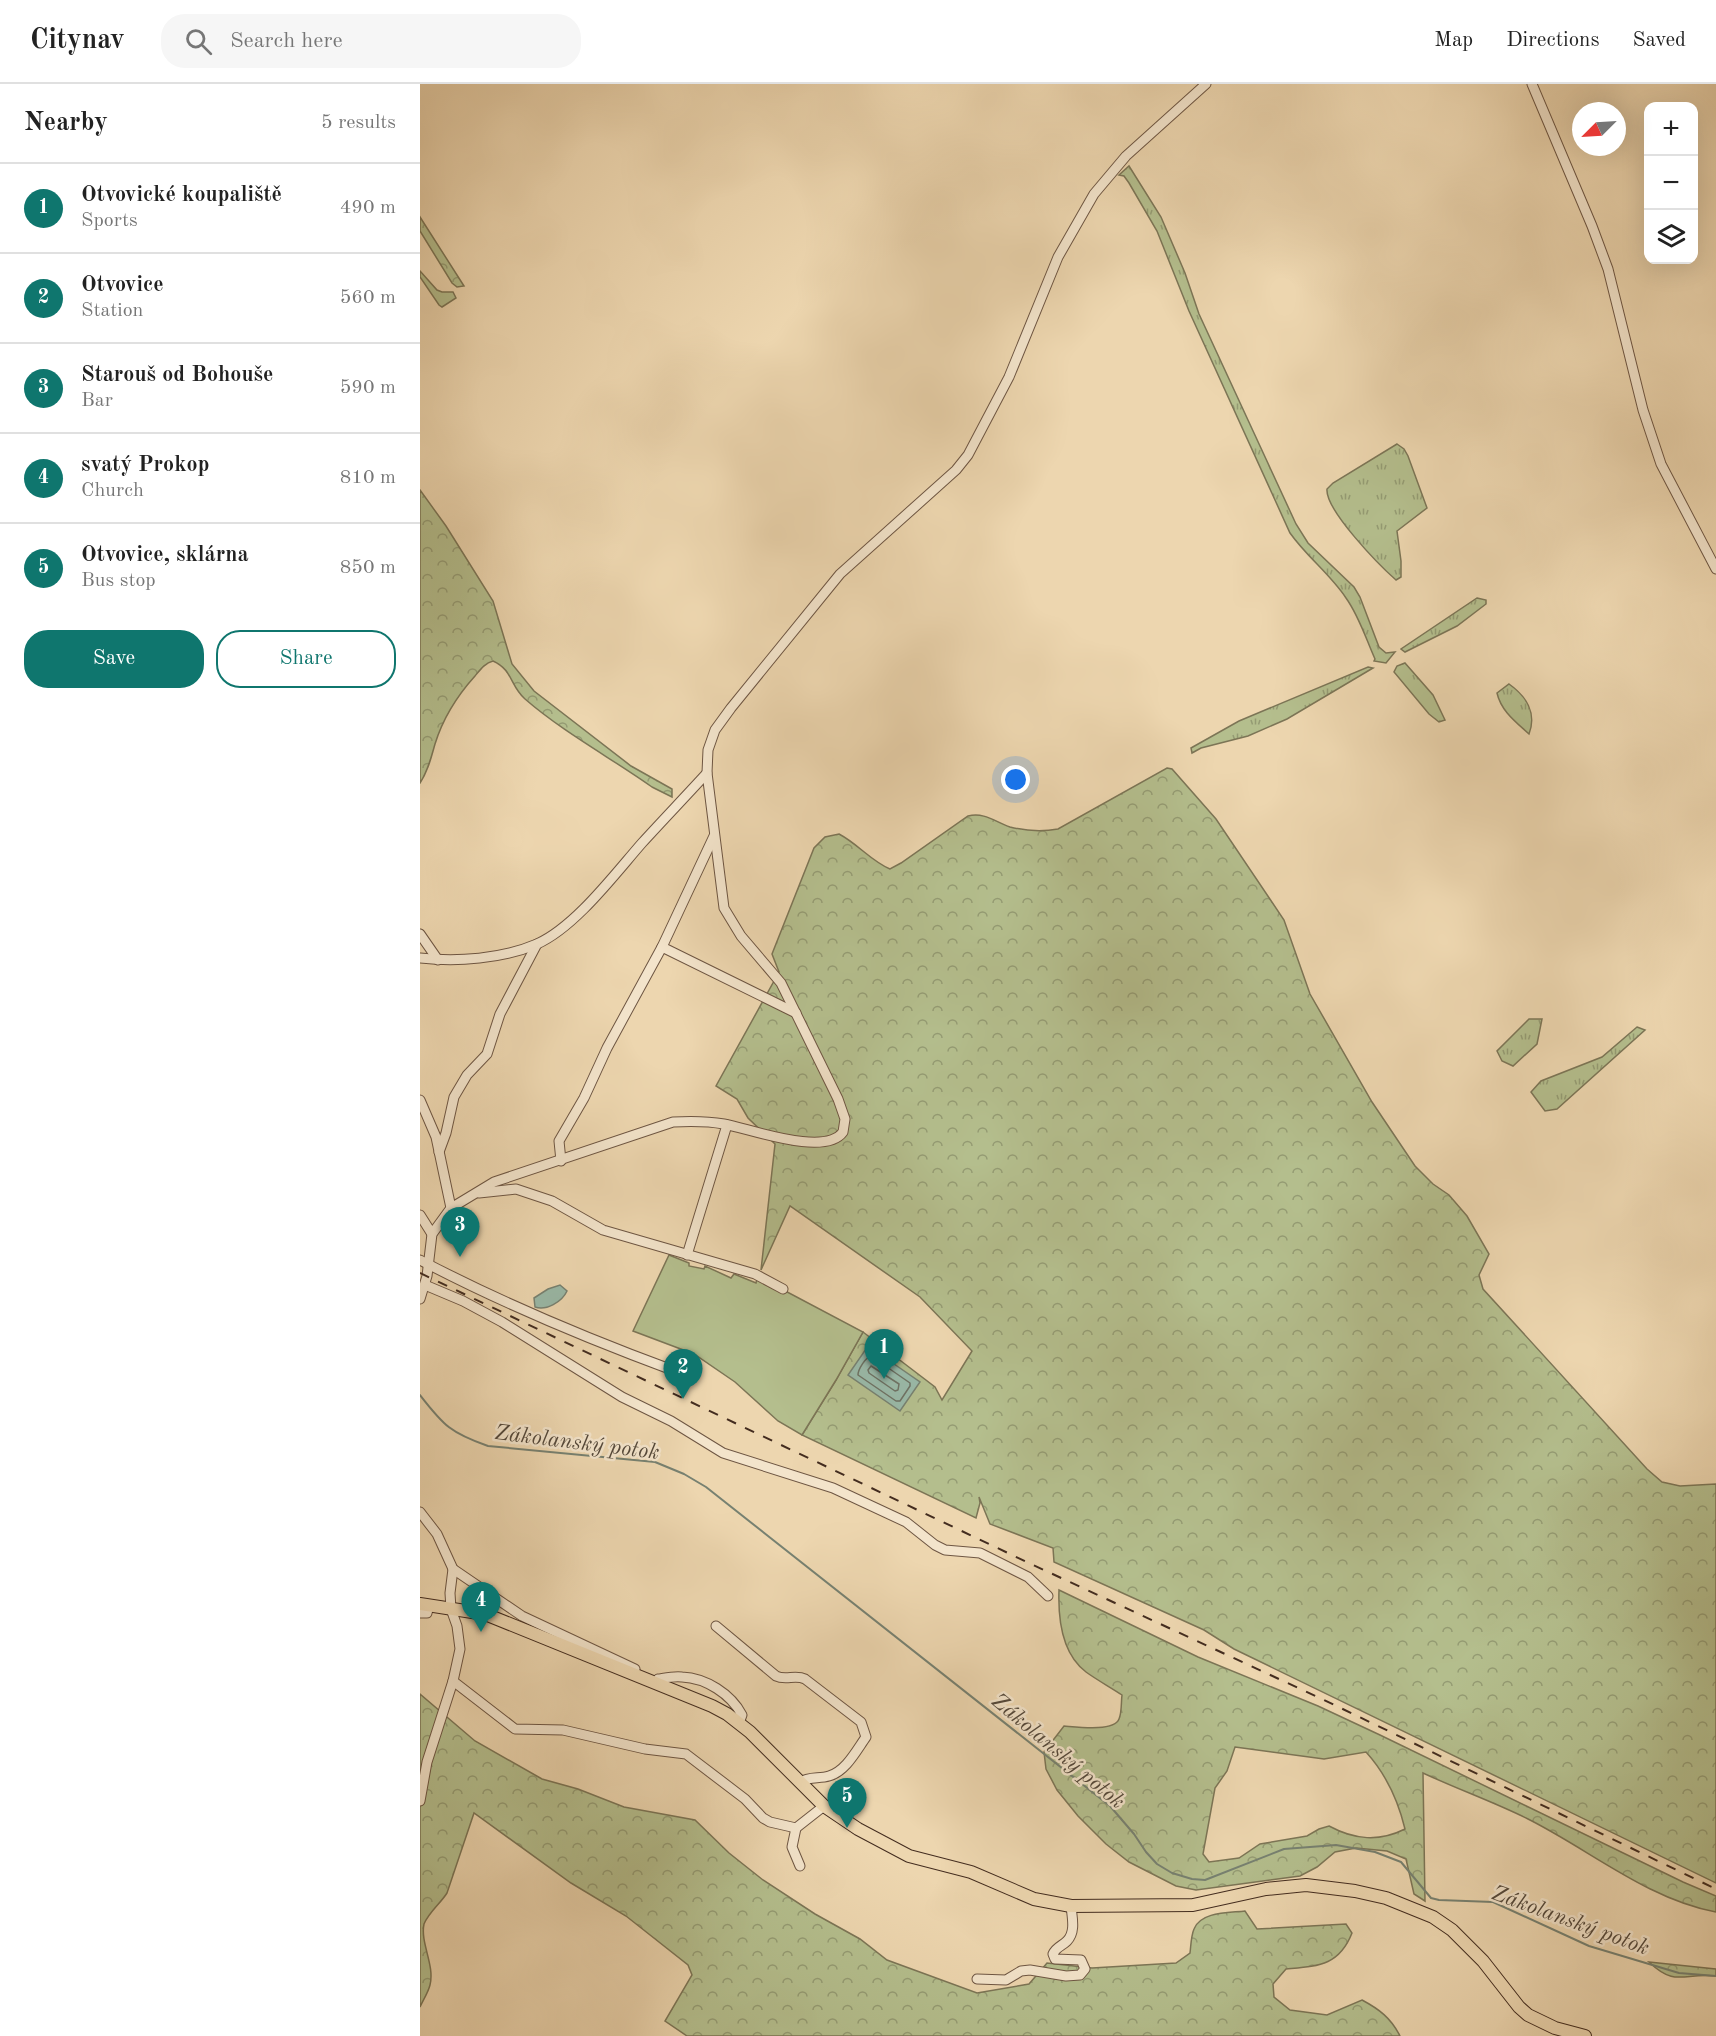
<!DOCTYPE html>
<html lang="en">
<head>
<meta charset="utf-8">
<style>
	body { margin:0; font-family:"Old Standard TT",serif; background:#f6f6f6; color:#222 }
	.controls { position:absolute; right:18px; top:18px; display:grid; overflow:hidden; border-radius:12px; box-shadow:0 6px 24px #0002 }
	.controls button { width:54px; height:54px; display:grid; place-items:center; padding:0; border:0; border-bottom:2px solid #e0e0e0; background:#fff; color:#222; font:30px sans-serif }
	.compass { position:absolute; left:1152px; top:18px; width:54px; height:54px; border-radius:50%; background:#fff; box-shadow:0 6px 24px #0002; rotate:246deg }
	.you { position:absolute; left:596px; top:696px; width:21px; height:21px; margin:-15px; border:4px solid #fff; border-radius:50%; background:#1a73e8; box-shadow:0 0 0 9px #1a73e833 }
	.badge { display:grid; place-items:center; width:39px; height:39px; border-radius:50%; background:#0f766e; color:#fff; font-size:20px; font-weight:700 }
	.pin { position:absolute; translate:-50% -50px; filter:drop-shadow(0 2px 3px #0008) }
	.pin::after { content:''; position:absolute; top:32px; width:21px; height:18px; background:inherit; clip-path:polygon(0 0,100% 0,50% 100%) }
	.list { margin:0; padding:0; list-style:none }
	h2 { display:flex; justify-content:space-between; align-items:center; height:78px; margin:0; padding:0 24px; font-size:26px }
	h2 small { font-size:20px; font-weight:400; color:#767676 }
	.list li { display:grid; grid-template-columns:39px 1fr auto; gap:18px; align-items:center; box-sizing:border-box; height:90px; padding:0 24px; border-top:2px solid #e0e0e0 }
	.list b { display:block; font-size:22px; white-space:nowrap }
	.list p { margin:0; font-size:20px; white-space:nowrap; color:#767676 }
	.list em { font-size:20px; font-style:normal; color:#767676 }
	.actions { display:flex; gap:12px; padding:18px 24px }
	.actions a { flex:1; padding:14px 0; border:2px solid #0f766e; border-radius:24px; text-align:center; font-size:21px; color:#0f766e }
	.actions .main { background:#0f766e; color:#fff }
	.icon { flex:none; width:33px; height:33px; fill:none; stroke:currentColor; stroke-width:2; stroke-linecap:round; stroke-linejoin:round }
	.map { position:relative; flex:none; width:1296px; height:1952px; overflow:hidden }
	header { display:flex; align-items:center; gap:36px; box-sizing:border-box; height:84px; padding:0 30px; background:#fff; border-bottom:2px solid #e0e0e0 }
	header strong { font-size:28px }
	nav { display:flex; gap:33px; margin-inline-start:auto; font-size:21px }
	.search { width:420px; height:54px; background:#f6f6f6; display:flex; align-items:center; gap:15px; box-sizing:border-box; padding:0 21px; border-radius:24px; color:#767676; font-size:22px }
	main { display:flex }
	aside { flex:1; background:#fff }
	.map>svg:first-child { display:block }
	.grass { fill:url(#grass-tufts); stroke:#7c7556; stroke-width:1.5 }
	.forest { fill:url(#forest-crowns); stroke:#7c7556; stroke-width:1.5; fill-rule:evenodd }
	.pitch { fill:#b4be8d; stroke:#7c7556; stroke-width:1.5 }
	.water { fill:#99b9a8; stroke:#778171; stroke-width:1.5 }
	.lines { fill:none; stroke-linecap:round; stroke-linejoin:round }
	.shore { stroke:#6e7264; stroke-width:1.5 }
	.stream { stroke:#778171; stroke-width:2 }
	.minor-casing { stroke:#6e5643; stroke-width:11 }
	.major-casing { stroke:#432c1f; stroke-width:14 }
	.minor { stroke:#f3e4cb; stroke-width:9 }
	.major { stroke:#edd6af; stroke-width:12 }
	.rail { stroke:#432c1f; stroke-width:2; stroke-dasharray:10 10; stroke-linecap:butt }
	.labels { text-anchor:middle; stroke-width:5; stroke-linejoin:round; paint-order:stroke }
	.water-label { font-size:22px; font-style:italic; fill:#54483a; stroke:#f3e4cb }
</style>
</head>
<body>
<header>
<strong>Citynav</strong>
<div class="search"><svg class="icon" aria-label="search" viewBox="0 0 24 24"><circle cx="10" cy="10" r="6"/><path d="M15 15l6 6"/></svg>Search here</div>
<nav><a>Map</a><a>Directions</a><a>Saved</a></nav>
</header>
<main>
<aside>
<h2>Nearby<small>5 results</small></h2>
<ul class="list">
<li><span class="badge">1</span><div><b>Otvovické koupaliště</b><p>Sports</p></div><em>490 m</em></li>
<li><span class="badge">2</span><div><b>Otvovice</b><p>Station</p></div><em>560 m</em></li>
<li><span class="badge">3</span><div><b>Starouš od Bohouše</b><p>Bar</p></div><em>590 m</em></li>
<li><span class="badge">4</span><div><b>svatý Prokop</b><p>Church</p></div><em>810 m</em></li>
<li><span class="badge">5</span><div><b>Otvovice, sklárna</b><p>Bus stop</p></div><em>850 m</em></li>
</ul>
<div class="actions"><a class="main">Save</a><a>Share</a></div>
</aside>
<div class="map">
<svg width="1296" height="1952" viewBox="0 0 1296 1952">
	<defs>
		<pattern id="grass-tufts" width="24" height="20" patternUnits="userSpaceOnUse" patternTransform="scale(1.5)"><rect width="24" height="20" fill="#b4be8d"/><path d="M3 7l-1-3M5 7V3M7 7l1-3M15 17l-1-3M17 17v-4M19 17l1-3" fill="none" stroke="#949b73"/></pattern>
		<pattern id="forest-crowns" width="20" height="18" patternUnits="userSpaceOnUse" patternTransform="scale(1.5)"><rect width="20" height="18" fill="#b4be8d"/><path d="M2 6a3 3 0 1 1 6 0M12 15a3 3 0 1 1 6 0" fill="none" stroke="#949b73"/></pattern>
	</defs>
	<rect width="100%" height="100%" fill="#edd6af"/>
	<filter id="stains"><feTurbulence type="fractalNoise" baseFrequency=".00333" numOctaves="4"/><feColorMatrix values="0 0 0 0 .2 0 0 0 0 .09 0 0 0 0 .02 0 0 0 .5 -.17"/></filter>
	<radialGradient id="worn" r=".72"><stop offset=".6" stop-color="#630" stop-opacity="0"/><stop offset="1" stop-color="#630" stop-opacity=".3"/></radialGradient>
	<g class="grass">
		<path d="M 709,82 L 741,133 L 765,189 L 779,230 L 876,440 L 888,459 L 934,503 L 940,513 L 959,563 L 966,569 L 975,568 L 966,579 L 954,577 L 955,575 C 946,555 939,532 926,514 C 910,490 887,473 870,449 L 769,227 L 737,147 L 709,99 L 704,92 L 699,91 Z"/>
		<path d="M 0,187 L 17,206 L 22,208 L 33,208 L 36,214 L 22,223 L 19,221 L 0,193 Z"/>
		<path d="M 977,360 L 984,365 L 988,372 L 1007,424 L 977,447 L 981,477 L 981,493 L 976,496 C 960,482 905,426 907,405 L 913,399 Z"/>
		<path d="M 1057,514 L 1066,516 L 1066,520 L 1037,542 L 985,568 L 981,565 Z"/>
		<path d="M 985,579 L 1013,611 L 1025,636 L 1019,638 L 1009,630 L 974,588 L 977,582 Z"/>
		<path d="M 948,583 L 953,584 L 867,635 L 828,652 L 781,664 L 772,669 L 771,664 L 819,637 Z"/>
		<path d="M 1089,600 C 1106,612 1117,629 1109,650 C 1096,638 1081,627 1077,609 Z"/>
		<path d="M 1109,935 L 1122,935 L 1117,960 L 1093,982 L 1082,977 L 1077,967 Z"/>
		<path d="M 1217,943 L 1225,946 L 1137,1025 L 1125,1027 L 1111,1008 L 1121,997 L 1182,973 Z"/>
	</g>
	<g class="forest">
		<path d="M 0,133 L 44,202 L 37,203 L 32,199 L 0,147 Z"/>
		<path d="M 0,406 L 26,442 L 73,517 L 92,580 L 114,607 L 211,682 L 252,705 L 252,713 L 232,703 C 191,674 143,648 105,615 C 90,602 93,586 73,577 C 65,579 60,586 55,592 C 37,612 23,634 15,660 C 11,674 8,687 0,699 Z"/>
		<path d="M 747,684 L 752,685 L 796,735 L 864,836 L 890,910 L 952,1018 L 995,1082 L 1013,1100 L 1029,1111 L 1047,1132 L 1069,1170 L 1059,1191 L 1063,1205 L 1227,1385 L 1242,1398 L 1260,1402 L 1296,1400 L 1296,1799 L 814,1565 L 784,1546 L 634,1478 L 633,1464 L 570,1440 L 559,1413 L 560,1419 L 556,1434 L 382,1351 L 416,1296 L 443,1248 L 515,1303 L 522,1316 L 552,1267 L 500,1213 L 370,1122 L 341,1186 L 355,1060 L 328,1034 L 317,1015 L 296,1002 L 359,888 L 352,870 L 394,764 L 405,753 L 419,750 C 438,760 451,777 470,785 L 481,779 L 548,732 C 565,728 575,738 590,743 C 606,747 622,748 638,745 Z"/>
		<path d="M 639,1506 L 778,1573 L 898,1622 L 960,1651 L 1263,1798 L 1296,1812 L 1296,1828 C 1227,1815 1170,1766 1108,1735 C 1074,1718 1037,1705 1003,1689 L 1005,1817 L 994,1810 L 986,1775 L 967,1767 L 936,1764 L 915,1768 L 897,1783 L 880,1792 L 776,1806 L 756,1802 L 709,1778 L 686,1760 L 658,1732 L 637,1706 L 626,1685 L 624,1668 L 644,1642 C 657,1643 694,1648 699,1635 C 702,1628 701,1618 702,1611 C 690,1603 677,1596 666,1588 C 642,1570 638,1534 639,1506 ZM 815,1663 L 904,1675 L 946,1668 C 966,1690 978,1716 985,1745 C 959,1758 935,1756 909,1742 L 899,1745 L 887,1752 L 840,1760 L 819,1774 L 789,1778 L 783,1770 L 795,1704 L 807,1687 Z"/>
		<path d="M 0,1610 L 55,1657 L 122,1695 L 158,1705 L 204,1723 L 275,1736 L 309,1769 L 343,1796 L 395,1830 L 440,1855 L 467,1876 L 557,1909 L 609,1900 L 627,1879 L 672,1884 L 756,1879 L 770,1869 C 771,1861 771,1852 774,1845 C 781,1827 810,1829 825,1827 L 837,1845 L 926,1840 L 932,1849 C 919,1882 898,1882 866,1885 L 853,1900 L 854,1913 L 870,1926 L 907,1931 L 942,1916 C 959,1925 971,1934 980,1952 L 267,1952 L 245,1937 L 272,1891 L 268,1881 L 206,1832 L 151,1799 L 54,1729 L 27,1809 C 20,1820 9,1828 4,1840 C 0,1859 15,1881 10,1901 C 8,1909 3,1916 0,1923 Z"/>
		<path d="M 1229,1878 L 1296,1885 L 1296,1892 C 1264,1888 1256,1904 1229,1878 Z"/>
	</g>
	<path class="pitch" d="M 249,1171 L 269,1179 L 269,1182 L 284,1185 L 285,1182 L 311,1194 L 314,1190 L 336,1199 L 337,1195 L 354,1201 L 443,1248 L 416,1296 L 382,1351 L 358,1337 L 315,1298 L 274,1270 L 213,1247 Z"/>
	<g class="water">
		<path d="M 140,1201 L 147,1207 C 142,1218 126,1227 115,1223 L 114,1214 L 128,1205 Z"/>
		<path d="M 448,1262 L 500,1298 L 480,1327 L 428,1291 Z"/>
	</g>
	<g class="lines">
		<g class="shore">
			<path d="M 451,1272 L 490,1299 L 490,1302 L 480,1317 L 476,1317 L 438,1291 C 438,1285 446,1273 451,1272 Z"/>
			<path d="M 451,1282 L 479,1300 L 478,1306 L 475,1307 L 449,1289 L 448,1286 Z"/>
		</g>
		<path class="stream" d="M 0,1311 C 24,1342 31,1349 68,1362 L 235,1378 L 264,1390 L 286,1403 L 690,1722 L 714,1750 L 726,1768 L 737,1780 L 752,1789 L 772,1795 L 785,1796 L 864,1765 L 916,1761 L 955,1768 L 981,1778 L 1011,1814 L 1019,1816 L 1073,1818 L 1169,1862 L 1259,1889 L 1296,1892"/>
		<defs>
			<g id="minor">
				<path d="M 1112,0 L 1172,142 L 1188,185 L 1223,326 L 1241,380 L 1296,485"/>
				<path d="M 0,850 L 18,876"/>
				<path d="M 242,863 L 376,929"/>
				<path d="M 0,874 C 37,878 82,875 117,860 C 155,843 194,791 222,759 C 243,736 265,713 287,689"/>
				<path d="M 0,1016 L 16,1053 L 31,1124"/>
				<path d="M 19,1068 L 26,1049 L 34,1013 L 47,991 L 67,970 L 80,930 L 117,860"/>
				<path d="M 141,1077 L 139,1057 L 164,1014 L 187,964 L 242,863 L 294,752"/>
				<path d="M 59,1109 L 96,1105 L 132,1117 L 183,1146 L 335,1190 L 363,1205"/>
				<path d="M 0,1131 L 12,1150"/>
				<path d="M 267,1171 L 307,1041"/>
				<path d="M 0,1176 C 82,1219 168,1255 255,1287"/>
				<path d="M 5,1201 L 43,1217 L 82,1238 L 202,1313 L 251,1337 L 303,1369 L 413,1404 L 486,1438 L 515,1461 L 525,1466 L 560,1469 L 608,1493 L 628,1512"/>
				<path d="M 0,1215 L 7,1192 L 12,1150 L 31,1124 L 74,1098 L 253,1038 C 271,1037 287,1037 304,1040 C 331,1045 405,1073 423,1048 L 425,1035 L 418,1015 L 361,899 L 321,852 L 304,824 L 287,689 L 288,666 L 295,646 L 311,624 L 420,490 L 536,386 L 548,371 L 589,293 L 638,173 L 674,110 L 706,72 L 786,0"/>
				<path d="M 0,1428 L 17,1450 L 33,1485 L 102,1532 L 215,1585"/>
				<path d="M 33,1485 L 30,1509 L 31,1525 L 37,1542 L 40,1565 L 33,1597 L 95,1645 L 143,1646 L 225,1665 L 266,1670 L 325,1715 L 343,1734 L 350,1738 L 376,1744 L 404,1722"/>
				<path d="M 0,1529 L 7,1529 L 9,1522"/>
				<path d="M 296,1542 L 356,1592 C 366,1597 375,1590 385,1595 L 441,1638 L 446,1653 C 436,1667 426,1687 409,1692 C 399,1695 389,1692 380,1698"/>
				<path d="M 238,1595 C 245,1594 254,1592 262,1593 C 286,1594 311,1610 322,1631 L 319,1639"/>
				<path d="M 0,1717 L 7,1678 L 33,1597"/>
				<path d="M 376,1744 L 372,1763 L 380,1782"/>
				<path d="M 557,1895 L 586,1896 L 601,1887 L 610,1886 L 646,1892 L 660,1891 L 665,1885 L 661,1876 L 635,1875 L 633,1870 C 636,1863 642,1862 647,1857 C 656,1848 652,1833 651,1822"/>
			</g>
			<path id="major" d="M 0,1520 L 65,1530 L 292,1622 L 307,1630 L 330,1648 L 404,1722 L 438,1745 L 489,1772 L 551,1788 L 614,1815 L 651,1822 L 773,1821 L 846,1805 L 886,1801 L 935,1807 L 966,1814 L 1013,1833 L 1032,1846 L 1063,1877 L 1099,1923 L 1108,1931 L 1135,1944 L 1165,1952"/>
		</defs>
		<use href="#minor" class="minor-casing"/>
		<use href="#major" class="major-casing"/>
		<use href="#minor" class="minor"/>
		<use href="#major" class="major"/>
		<path class="rail" d="M 0,1189 L 611,1480 L 902,1615 L 1296,1805"/>
	</g>
	<g class="labels">
		<g class="water-label">
			<text transform="translate(157 1357) rotate(7)" y="8">Zákolanský potok</text>
			<text transform="translate(639 1666) rotate(40)" y="8">Zákolanský potok</text>
			<text transform="translate(1151 1835) rotate(20)" y="8">Zákolanský potok</text>
		</g>
	</g>
	<rect width="100%" height="100%" filter="url(#stains)"/>
	<rect width="100%" height="100%" fill="url(#worn)"/>
</svg>
<div class="controls">
<button>+</button>
<button>−</button>
<button><svg class="icon" aria-label="layers" viewBox="0 0 24 24"><path d="M12 4l9 5-9 5-9-5zM3 14l9 5 9-5"/></svg></button>
</div>
<svg class="compass" viewBox="-18 -18 36 36"><path d="M0-13l5 13h-10z" fill="#e53935"/><path d="M0 13l5-13h-10z" fill="#767676"/></svg>
<div class="you"></div>
<div class="pin badge" style="left:464px;top:1295px">1</div>
<div class="pin badge" style="left:263px;top:1315px">2</div>
<div class="pin badge" style="left:40px;top:1173px">3</div>
<div class="pin badge" style="left:61px;top:1548px">4</div>
<div class="pin badge" style="left:427px;top:1744px">5</div>
</div>
</main>
</body>
</html>
